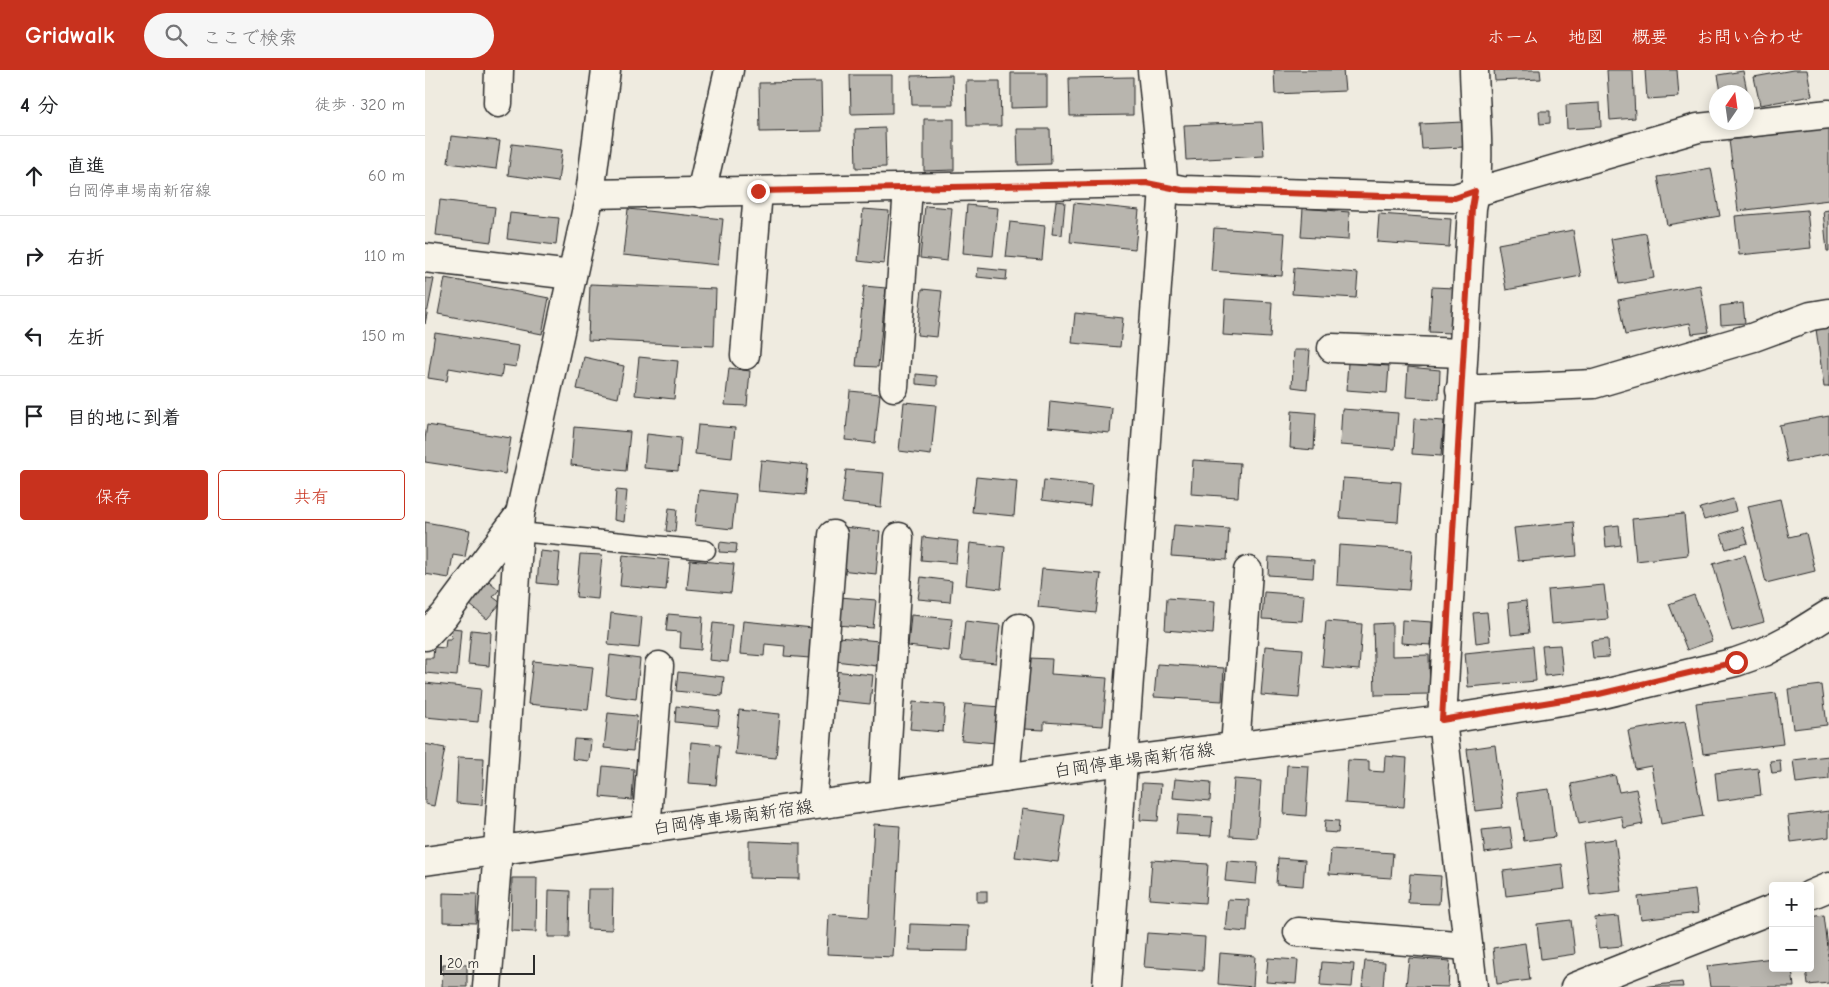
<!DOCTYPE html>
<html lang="ja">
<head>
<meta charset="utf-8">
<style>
	body { margin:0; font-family:"Comic Neue","Klee One",sans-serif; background:#f6f6f6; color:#202124 }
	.controls { position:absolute; right:15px; bottom:15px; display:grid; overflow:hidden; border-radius:5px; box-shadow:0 2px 12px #0003 }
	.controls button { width:45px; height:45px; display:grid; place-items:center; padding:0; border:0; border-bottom:1px solid #e0e0e0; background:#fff; color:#202124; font:25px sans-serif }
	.compass { position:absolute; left:1284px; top:15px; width:45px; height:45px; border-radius:50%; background:#fff; box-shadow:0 2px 12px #0003; rotate:13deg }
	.scale { position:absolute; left:15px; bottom:12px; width:95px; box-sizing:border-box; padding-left:5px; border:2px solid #2b2b2b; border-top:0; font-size:14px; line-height:18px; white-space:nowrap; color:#2b2b2b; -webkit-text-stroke:4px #f7f3e8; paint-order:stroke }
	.stop { position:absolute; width:15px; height:15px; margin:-11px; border:4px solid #c8321e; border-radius:50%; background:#fff }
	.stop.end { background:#c8321e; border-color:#fff; box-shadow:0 1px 5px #0008 }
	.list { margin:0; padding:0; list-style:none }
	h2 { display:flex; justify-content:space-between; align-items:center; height:65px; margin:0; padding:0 20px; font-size:21px }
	h2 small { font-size:16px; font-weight:400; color:#757577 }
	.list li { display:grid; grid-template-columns:32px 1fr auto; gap:15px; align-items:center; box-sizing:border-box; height:80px; padding:0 20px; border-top:1px solid #e0e0e0 }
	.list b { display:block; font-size:19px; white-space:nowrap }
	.list p { margin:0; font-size:16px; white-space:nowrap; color:#757577 }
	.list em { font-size:16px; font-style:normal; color:#757577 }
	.actions { display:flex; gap:10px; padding:15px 20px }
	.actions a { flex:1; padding:11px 0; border:1px solid #c8321e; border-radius:5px; text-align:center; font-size:18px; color:#c8321e }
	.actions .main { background:#c8321e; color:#fff }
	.icon { flex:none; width:28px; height:28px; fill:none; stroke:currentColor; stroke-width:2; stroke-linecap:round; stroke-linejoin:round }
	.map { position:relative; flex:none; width:1404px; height:917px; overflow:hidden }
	header { display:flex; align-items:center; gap:30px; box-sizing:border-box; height:70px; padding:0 25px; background:#c8321e; color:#fff }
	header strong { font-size:24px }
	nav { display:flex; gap:28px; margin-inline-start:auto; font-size:18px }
	.search { width:350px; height:45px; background:#f6f6f6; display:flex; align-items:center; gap:12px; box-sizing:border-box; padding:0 18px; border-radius:28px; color:#757577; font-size:19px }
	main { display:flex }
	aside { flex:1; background:#fff }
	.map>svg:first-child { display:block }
	.building { fill:#b8b5ae; stroke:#2b2b2b }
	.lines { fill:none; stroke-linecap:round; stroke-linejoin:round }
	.lane-casing { stroke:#2b2b2b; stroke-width:21 }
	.street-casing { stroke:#2b2b2b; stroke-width:31 }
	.secondary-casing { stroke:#2b2b2b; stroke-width:31 }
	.lane { stroke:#f7f3e8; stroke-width:18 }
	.street { stroke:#f7f3e8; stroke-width:28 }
	.secondary { stroke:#f7f3e8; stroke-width:28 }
	.route { stroke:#c8321e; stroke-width:6 }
	.labels { text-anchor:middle; stroke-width:5; stroke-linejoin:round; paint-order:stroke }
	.street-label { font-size:18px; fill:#2b2b2b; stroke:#f7f3e8 }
</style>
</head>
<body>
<header>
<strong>Gridwalk</strong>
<div class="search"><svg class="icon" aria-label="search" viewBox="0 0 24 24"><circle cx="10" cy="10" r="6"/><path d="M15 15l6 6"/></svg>ここで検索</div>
<nav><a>ホーム</a><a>地図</a><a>概要</a><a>お問い合わせ</a></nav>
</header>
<main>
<aside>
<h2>4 分<small>徒歩 · 320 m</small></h2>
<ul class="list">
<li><svg class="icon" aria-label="ahead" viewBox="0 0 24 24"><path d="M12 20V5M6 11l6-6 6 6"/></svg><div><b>直進</b><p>白岡停車場南新宿線</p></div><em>60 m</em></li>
<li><svg class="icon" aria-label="right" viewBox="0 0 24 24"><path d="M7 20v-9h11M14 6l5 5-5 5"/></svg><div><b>右折</b></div><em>110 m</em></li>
<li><svg class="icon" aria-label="left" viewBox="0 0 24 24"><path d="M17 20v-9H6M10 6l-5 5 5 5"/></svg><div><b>左折</b></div><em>150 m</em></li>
<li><svg class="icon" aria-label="arrive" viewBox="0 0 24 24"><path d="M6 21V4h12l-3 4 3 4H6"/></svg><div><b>目的地に到着</b></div></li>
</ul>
<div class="actions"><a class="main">保存</a><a>共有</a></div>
</aside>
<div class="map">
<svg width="1404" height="917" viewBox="0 0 1404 917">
	<rect width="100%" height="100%" fill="#efebe0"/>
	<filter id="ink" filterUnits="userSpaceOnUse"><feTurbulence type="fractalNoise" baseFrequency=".02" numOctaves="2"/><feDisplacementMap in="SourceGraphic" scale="10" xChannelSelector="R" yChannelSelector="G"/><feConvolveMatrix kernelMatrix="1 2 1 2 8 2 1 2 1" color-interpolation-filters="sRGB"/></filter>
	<g filter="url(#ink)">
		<g class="building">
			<path d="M 849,0 L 918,0 L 920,21 L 850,24 Z"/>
			<path d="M 1069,0 L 1115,0 L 1116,9 L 1070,11 Z"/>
			<path d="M 1182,0 L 1208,0 L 1210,48 L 1185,50 Z"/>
			<path d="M 1220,0 L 1252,0 L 1254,27 L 1222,29 Z"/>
			<path d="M 1368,0 L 1382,0 L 1387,26 L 1335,35 L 1329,7 Z"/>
			<path d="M 1318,1 L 1324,31 L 1322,31 L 1322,22 L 1296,22 L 1293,5 Z"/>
			<path d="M 586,3 L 622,3 L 622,37 L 586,38 Z"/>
			<path d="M 425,5 L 467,5 L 467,43 L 426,44 Z"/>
			<path d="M 527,5 L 528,35 L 487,35 L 486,6 Z"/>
			<path d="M 708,7 L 708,45 L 645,46 L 644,8 Z"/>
			<path d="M 541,11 L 575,11 L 576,56 L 542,56 Z"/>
			<path d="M 396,12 L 397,61 L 335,62 L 334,13 Z"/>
			<path d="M 1175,33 L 1176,57 L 1142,59 L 1141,35 Z"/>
			<path d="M 1114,41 L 1125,41 L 1125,53 L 1115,54 Z"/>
			<path d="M 499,49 L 529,49 L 529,100 L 499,101 Z"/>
			<path d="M 837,52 L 839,86 L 761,90 L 759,55 Z"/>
			<path d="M 1038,52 L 1039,77 L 997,79 L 995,54 Z"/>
			<path d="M 460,58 L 461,97 L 431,98 L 430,59 Z"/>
			<path d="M 1404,58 L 1404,130 L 1313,141 L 1304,70 Z"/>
			<path d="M 592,59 L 625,59 L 626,94 L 593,95 Z"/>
			<path d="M 26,66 L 75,71 L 71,99 L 23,93 Z"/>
			<path d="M 87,74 L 137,80 L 133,112 L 83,105 Z"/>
			<path d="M 1286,98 L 1295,146 L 1242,155 L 1233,107 Z"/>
			<path d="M 15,130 L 70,137 L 66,172 L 11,165 Z"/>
			<path d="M 631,131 L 640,132 L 637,165 L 627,164 Z"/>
			<path d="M 649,133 L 714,140 L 710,179 L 645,172 Z"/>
			<path d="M 542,135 L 573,138 L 568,186 L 538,183 Z"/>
			<path d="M 500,136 L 527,138 L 522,191 L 495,188 Z"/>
			<path d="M 878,138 L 924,142 L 923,170 L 876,167 Z"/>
			<path d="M 203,139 L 298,149 L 293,195 L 198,185 Z"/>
			<path d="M 438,139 L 464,141 L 459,194 L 433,191 Z"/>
			<path d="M 1382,140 L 1386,178 L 1314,185 L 1310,146 Z"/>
			<path d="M 1404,140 L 1404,181 L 1402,181 L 1398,141 Z"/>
			<path d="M 85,143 L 134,148 L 131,175 L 82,169 Z"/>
			<path d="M 954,144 L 1026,149 L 1024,177 L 952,172 Z"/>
			<path d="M 585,152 L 620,156 L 617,190 L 581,187 Z"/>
			<path d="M 789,158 L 860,163 L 857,206 L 786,201 Z"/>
			<path d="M 1148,160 L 1156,206 L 1081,220 L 1073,174 Z"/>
			<path d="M 1221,163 L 1229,208 L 1194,214 L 1186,169 Z"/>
			<path d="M 553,198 L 582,201 L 581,210 L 552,207 Z"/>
			<path d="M 869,198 L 933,203 L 931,228 L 867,224 Z"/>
			<path d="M 0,208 L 9,209 L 0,254 Z"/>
			<path d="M 20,208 L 124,228 L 117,264 L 13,244 Z"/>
			<path d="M 165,214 L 291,219 L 289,276 L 163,270 Z"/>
			<path d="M 1275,215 L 1284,262 L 1267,264 L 1265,253 L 1200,265 L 1193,230 Z"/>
			<path d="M 439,216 L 461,218 L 453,297 L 431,296 Z"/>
			<path d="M 1007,217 L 1029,218 L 1026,263 L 1004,262 Z"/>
			<path d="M 497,219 L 517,221 L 512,267 L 492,265 Z"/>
			<path d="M 800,229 L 847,232 L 845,268 L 798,265 Z"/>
			<path d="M 1318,233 L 1320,253 L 1296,255 L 1295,236 Z"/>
			<path d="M 650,243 L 698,248 L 695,277 L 647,273 Z"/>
			<path d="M 1404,257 L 1404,317 L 1399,317 L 1391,259 Z"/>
			<path d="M 10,263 L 94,276 L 91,297 L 78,295 L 76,307 L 24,298 L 22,311 L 3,308 Z"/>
			<path d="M 869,280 L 885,280 L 882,319 L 867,317 Z"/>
			<path d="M 159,287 L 199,296 L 193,328 L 152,319 Z"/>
			<path d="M 214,287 L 253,291 L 249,329 L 210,325 Z"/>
			<path d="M 923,293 L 964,296 L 962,323 L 921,320 Z"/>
			<path d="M 983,297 L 1015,300 L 1014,329 L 981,327 Z"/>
			<path d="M 304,298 L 325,301 L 322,336 L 300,335 Z"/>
			<path d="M 491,304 L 512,306 L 512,316 L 491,314 Z"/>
			<path d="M 425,321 L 455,324 L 450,373 L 420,370 Z"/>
			<path d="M 625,331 L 687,338 L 685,363 L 623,357 Z"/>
			<path d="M 479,332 L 511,335 L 506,385 L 474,381 Z"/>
			<path d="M 917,339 L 973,343 L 970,379 L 915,375 Z"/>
			<path d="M 867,341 L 891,343 L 889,380 L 865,378 Z"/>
			<path d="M 1404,346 L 1404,384 L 1362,392 L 1354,355 Z"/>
			<path d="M 989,349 L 1019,351 L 1016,386 L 987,384 Z"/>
			<path d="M 2,355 L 86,368 L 80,404 L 0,392 L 0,369 Z"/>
			<path d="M 273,355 L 310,358 L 307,388 L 270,384 Z"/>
			<path d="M 149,357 L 205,362 L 201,401 L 146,395 Z"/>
			<path d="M 222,364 L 256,368 L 253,401 L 219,398 Z"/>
			<path d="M 336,390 L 383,395 L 380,425 L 333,421 Z"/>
			<path d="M 768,390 L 815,393 L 813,427 L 766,424 Z"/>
			<path d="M 421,400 L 459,403 L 456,437 L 417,433 Z"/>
			<path d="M 551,407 L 592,411 L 589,446 L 547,442 Z"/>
			<path d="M 918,408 L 976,412 L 973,452 L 915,448 Z"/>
			<path d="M 619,410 L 667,415 L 665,436 L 617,430 Z"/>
			<path d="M 191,420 L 202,421 L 199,452 L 189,450 Z"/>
			<path d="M 274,420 L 311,424 L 307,459 L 270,455 Z"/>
			<path d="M 1308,429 L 1311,441 L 1279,450 L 1275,438 Z"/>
			<path d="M 1355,429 L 1364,467 L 1381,463 L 1390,501 L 1341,513 L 1323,436 Z"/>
			<path d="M 244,438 L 252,439 L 250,462 L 241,461 Z"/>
			<path d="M 1259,444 L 1263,485 L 1211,491 L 1207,449 Z"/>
			<path d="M 0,452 L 45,460 L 40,487 L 28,485 L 24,508 L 0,504 Z"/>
			<path d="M 1149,452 L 1152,486 L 1093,491 L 1089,458 Z"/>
			<path d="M 749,455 L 804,459 L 802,490 L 746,486 Z"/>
			<path d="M 1194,455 L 1196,475 L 1181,477 L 1179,457 Z"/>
			<path d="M 419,457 L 455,461 L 451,504 L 415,500 Z"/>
			<path d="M 1318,457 L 1323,473 L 1301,479 L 1296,464 Z"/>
			<path d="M 498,467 L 533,471 L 531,493 L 496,490 Z"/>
			<path d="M 295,472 L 312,474 L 311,483 L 294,482 Z"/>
			<path d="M 545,473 L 580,477 L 576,519 L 541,515 Z"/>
			<path d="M 914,475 L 987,480 L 984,520 L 912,515 Z"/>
			<path d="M 115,481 L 135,483 L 132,515 L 112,513 Z"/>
			<path d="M 155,484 L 177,485 L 173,529 L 151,527 Z"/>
			<path d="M 198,485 L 244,490 L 241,520 L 195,516 Z"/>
			<path d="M 1320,485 L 1339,552 L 1307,561 L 1288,494 Z"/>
			<path d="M 844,487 L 889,490 L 888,508 L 843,505 Z"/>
			<path d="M 265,490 L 309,494 L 306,523 L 262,519 Z"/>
			<path d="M 617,499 L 676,504 L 671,543 L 613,537 Z"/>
			<path d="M 496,507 L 527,511 L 525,532 L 493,529 Z"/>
			<path d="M 64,511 L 74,520 L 68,527 L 76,533 L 62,549 L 44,534 Z"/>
			<path d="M 1179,515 L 1183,549 L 1126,554 L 1123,520 Z"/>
			<path d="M 839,522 L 879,525 L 877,551 L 837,549 Z"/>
			<path d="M 1269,525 L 1287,571 L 1262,580 L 1244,534 Z"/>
			<path d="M 415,527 L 451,530 L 448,558 L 412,555 Z"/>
			<path d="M 742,528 L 790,531 L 788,564 L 740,560 Z"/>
			<path d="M 1101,531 L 1104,563 L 1086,565 L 1083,533 Z"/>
			<path d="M 1062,542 L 1065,571 L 1051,573 L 1048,543 Z"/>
			<path d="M 186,543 L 217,547 L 214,578 L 183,575 Z"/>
			<path d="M 243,544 L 278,547 L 276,580 L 255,578 L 256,562 L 241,561 Z"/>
			<path d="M 486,545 L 527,549 L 524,581 L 483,576 Z"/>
			<path d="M 977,550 L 1007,552 L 1006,575 L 976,573 Z"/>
			<path d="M 318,551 L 388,558 L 385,588 L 359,586 L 360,576 L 340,574 L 339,586 L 315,584 Z"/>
			<path d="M 540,551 L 575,555 L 571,593 L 536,590 Z"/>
			<path d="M 901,551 L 937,554 L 934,600 L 897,597 Z"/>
			<path d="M 288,553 L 307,555 L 303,592 L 284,590 Z"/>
			<path d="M 967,553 L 967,586 L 1004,585 L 1005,624 L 950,625 L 948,554 Z"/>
			<path d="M 27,558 L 36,559 L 32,606 L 0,603 L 0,588 L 8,588 L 9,577 L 20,578 L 21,569 L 26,569 Z"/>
			<path d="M 46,560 L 66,562 L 64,596 L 43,594 Z"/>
			<path d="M 413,567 L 454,571 L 452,596 L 410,591 Z"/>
			<path d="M 1183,569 L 1184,587 L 1168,588 L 1166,571 Z"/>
			<path d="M 1135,575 L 1138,604 L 1120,606 L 1117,576 Z"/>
			<path d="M 840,576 L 878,579 L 874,628 L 836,625 Z"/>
			<path d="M 1108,576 L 1111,611 L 1043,617 L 1040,583 Z"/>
			<path d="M 185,585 L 215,589 L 211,629 L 181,625 Z"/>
			<path d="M 604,588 L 627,589 L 626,604 L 682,608 L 678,656 L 619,652 L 619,660 L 599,659 Z"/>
			<path d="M 108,591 L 168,597 L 163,640 L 103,634 Z"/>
			<path d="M 732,594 L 799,598 L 797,631 L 729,627 Z"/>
			<path d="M 408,601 L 448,605 L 445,634 L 405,630 Z"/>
			<path d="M 253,602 L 299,607 L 297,626 L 251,621 Z"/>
			<path d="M 0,613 L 56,619 L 53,652 L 0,647 Z"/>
			<path d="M 1397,615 L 1402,655 L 1368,659 L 1363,619 Z"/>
			<path d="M 1351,623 L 1358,674 L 1278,684 L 1271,633 Z"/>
			<path d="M 488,632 L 520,635 L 518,662 L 485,659 Z"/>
			<path d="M 540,634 L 576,637 L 572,673 L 536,670 Z"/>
			<path d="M 251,636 L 295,641 L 293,656 L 250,652 Z"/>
			<path d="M 314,640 L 355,644 L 351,688 L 310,684 Z"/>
			<path d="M 183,643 L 212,646 L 208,681 L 179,678 Z"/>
			<path d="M 1260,651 L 1278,746 L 1236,754 L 1226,696 L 1210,699 L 1203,661 Z"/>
			<path d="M 149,669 L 166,670 L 164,691 L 147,689 Z"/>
			<path d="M 266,672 L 295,675 L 291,715 L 263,713 Z"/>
			<path d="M 0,674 L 20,678 L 9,736 L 0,734 Z"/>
			<path d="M 1070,675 L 1078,738 L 1050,741 L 1042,679 Z"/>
			<path d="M 960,686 L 982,688 L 979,737 L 920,733 L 923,690 L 944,691 L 944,701 L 959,702 Z"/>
			<path d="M 1404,686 L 1404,709 L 1371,713 L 1368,690 Z"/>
			<path d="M 33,687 L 59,688 L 57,735 L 31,733 Z"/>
			<path d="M 1355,690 L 1356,702 L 1347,703 L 1345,691 Z"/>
			<path d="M 862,695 L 884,696 L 881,746 L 859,744 Z"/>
			<path d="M 178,696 L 209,699 L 207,730 L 175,727 Z"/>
			<path d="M 1333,698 L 1336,725 L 1293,731 L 1290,703 Z"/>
			<path d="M 1190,705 L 1194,722 L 1211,719 L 1218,754 L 1199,758 L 1196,746 L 1154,754 L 1146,714 Z"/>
			<path d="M 750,709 L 786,712 L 785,731 L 748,728 Z"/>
			<path d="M 809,709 L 836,711 L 832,768 L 805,766 Z"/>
			<path d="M 717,713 L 736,714 L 733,751 L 715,750 Z"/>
			<path d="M 1124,719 L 1130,767 L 1099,771 L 1092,723 Z"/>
			<path d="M 597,739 L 640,745 L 633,792 L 590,787 Z"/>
			<path d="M 1404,741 L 1404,767 L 1366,772 L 1363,746 Z"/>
			<path d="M 753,745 L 788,747 L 786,766 L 751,764 Z"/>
			<path d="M 900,750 L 914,751 L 913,763 L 899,762 Z"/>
			<path d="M 449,754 L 475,756 L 468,887 L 402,884 L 404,844 L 444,847 Z"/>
			<path d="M 1085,757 L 1088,779 L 1060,783 L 1057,760 Z"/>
			<path d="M 1190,769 L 1197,821 L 1165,825 L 1158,773 Z"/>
			<path d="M 324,771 L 375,773 L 375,809 L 324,808 Z"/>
			<path d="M 906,779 L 968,783 L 966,808 L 904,804 Z"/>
			<path d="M 853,788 L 880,790 L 878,816 L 851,814 Z"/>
			<path d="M 727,790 L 783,794 L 780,833 L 724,829 Z"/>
			<path d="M 802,791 L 833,793 L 831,814 L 800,811 Z"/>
			<path d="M 1137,794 L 1140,819 L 1081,826 L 1078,801 Z"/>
			<path d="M 985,804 L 1016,806 L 1014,834 L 983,833 Z"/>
			<path d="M 87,808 L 112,808 L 111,862 L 86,861 Z"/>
			<path d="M 163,819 L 188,819 L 187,860 L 162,859 Z"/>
			<path d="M 124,820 L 145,821 L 144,867 L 123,867 Z"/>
			<path d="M 1270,820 L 1273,843 L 1216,850 L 1213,827 Z"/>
			<rect x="552" y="821" width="10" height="11"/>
			<path d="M 18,823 L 52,824 L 51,853 L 18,852 Z"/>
			<path d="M 803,829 L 824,830 L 822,862 L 800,860 Z"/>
			<path d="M 1399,845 L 1404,886 L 1404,913 L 1383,915 L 1381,898 L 1385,898 L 1385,847 Z"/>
			<path d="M 1193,846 L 1197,876 L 1174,878 L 1170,848 Z"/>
			<path d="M 1146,850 L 1150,884 L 1116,889 L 1112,854 Z"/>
			<path d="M 485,854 L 544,856 L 543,881 L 484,880 Z"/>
			<path d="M 722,863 L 780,867 L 778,901 L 719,897 Z"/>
			<path d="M 1100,873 L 1105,910 L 1072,914 L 1068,878 Z"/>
			<path d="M 795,883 L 830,886 L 828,917 L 793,914 Z"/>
			<path d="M 843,888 L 873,890 L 871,914 L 841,912 Z"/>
			<path d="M 984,888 L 1025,891 L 1023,917 L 981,916 Z"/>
			<path d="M 1348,888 L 1348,898 L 1367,898 L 1369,917 L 1285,917 L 1282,896 Z"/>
			<path d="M 940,891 L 960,892 L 958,917 L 937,917 Z"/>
			<path d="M 897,892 L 929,894 L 927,917 L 895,915 Z"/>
			<path d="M 18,894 L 42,895 L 42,917 L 17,917 Z"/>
			<path d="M 1257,912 L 1258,917 L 1217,917 Z"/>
		</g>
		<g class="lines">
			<defs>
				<path id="lane" d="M 94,462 L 281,480"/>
				<g id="street">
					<path d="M 73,33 L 74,0"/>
					<path d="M 276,123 L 304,0"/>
					<path d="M 165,124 L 723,113 L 757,120 L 1030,128 L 1273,58 L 1404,44"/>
					<path d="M 0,188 L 147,205"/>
					<path d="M 907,278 L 1037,283"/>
					<path d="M 320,285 L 333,121"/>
					<path d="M 469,317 L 483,118"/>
					<path d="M 1035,320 L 1169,314 L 1329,267 L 1386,246 L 1404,243"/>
					<path d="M 0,566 L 19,546 L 95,444"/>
					<path d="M 810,677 L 823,501"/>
					<path d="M 580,708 L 594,558"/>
					<path d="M 459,725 L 474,467"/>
					<path d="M 387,735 L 408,465"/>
					<path d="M 221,760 L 234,596"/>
					<path d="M 1385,825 L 1404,817"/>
					<path d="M 873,862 L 1043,876"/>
					<path d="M 62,917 L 73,780 L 95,444 L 165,124 L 181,0"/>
					<path d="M 682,917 L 739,117 L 727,0"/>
					<path d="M 1048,917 L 1017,650 L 1047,138 C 1057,94 1050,45 1049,0"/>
					<path d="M 1150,917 L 1348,839"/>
				</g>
				<path id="secondary" d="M 0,791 L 698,691 L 1017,650 L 1174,625 L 1311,592 L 1339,582 L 1364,569 L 1404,544"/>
			</defs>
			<use href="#lane" class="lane-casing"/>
			<use href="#street" class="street-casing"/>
			<use href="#secondary" class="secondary-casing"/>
			<use href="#lane" class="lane"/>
			<use href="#street" class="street"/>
			<use href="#secondary" class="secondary"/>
		</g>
	</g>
	<g class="lines" filter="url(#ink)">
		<path class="route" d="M 333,121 L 722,113 L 757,120 L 1030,128 L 1050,121 L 1047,138 L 1017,650 L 1174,624 L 1311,592"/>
	</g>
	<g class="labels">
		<g class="street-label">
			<text transform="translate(709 690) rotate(-8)" y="6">白岡停車場南新宿線</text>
			<text transform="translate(308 747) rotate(-8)" y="6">白岡停車場南新宿線</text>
		</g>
	</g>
</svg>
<div class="controls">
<button>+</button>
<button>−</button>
</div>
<svg class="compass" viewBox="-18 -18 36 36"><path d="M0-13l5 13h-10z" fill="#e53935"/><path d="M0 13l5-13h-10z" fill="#757577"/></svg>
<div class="scale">20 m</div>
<div class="stop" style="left:1311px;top:592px"></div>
<div class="stop end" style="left:333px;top:121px"></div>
</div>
</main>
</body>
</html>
